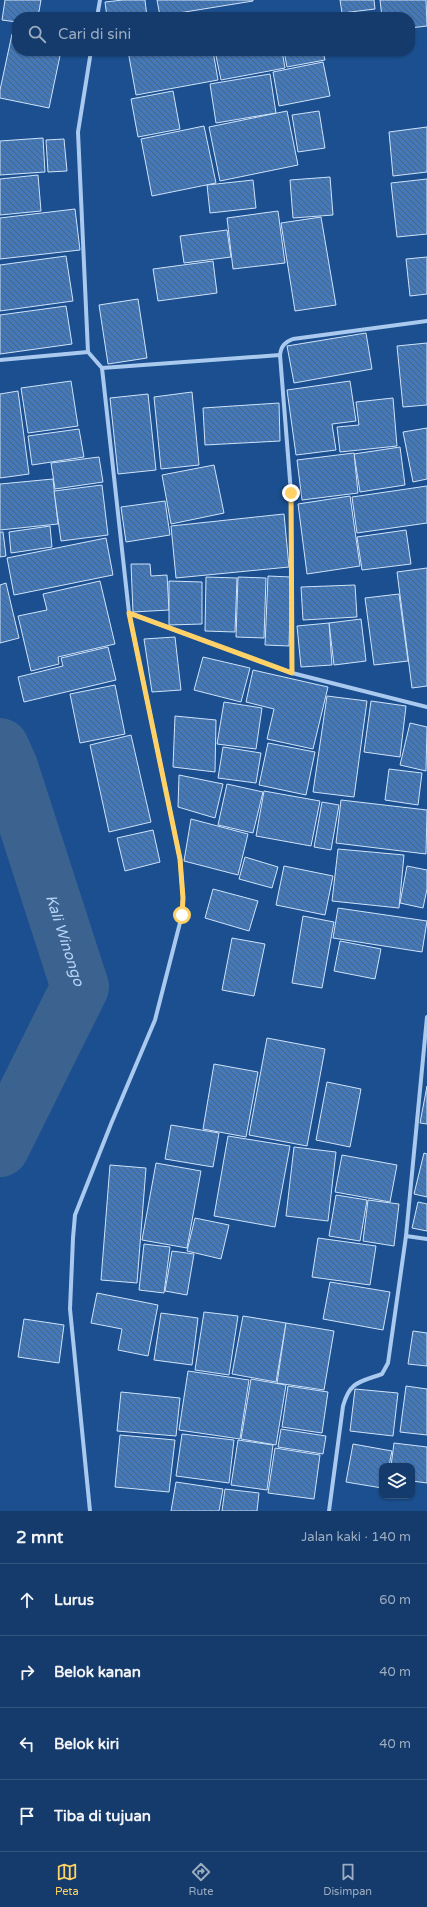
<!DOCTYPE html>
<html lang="id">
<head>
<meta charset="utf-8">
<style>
	body { margin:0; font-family:"Varela Round",sans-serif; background:#214673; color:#f1f3f6 }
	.controls { position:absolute; right:12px; bottom:12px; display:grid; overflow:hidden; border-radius:8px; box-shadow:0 1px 3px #0004 }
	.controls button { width:36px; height:36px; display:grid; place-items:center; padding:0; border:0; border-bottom:1px solid #33557e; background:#143b6b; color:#f1f3f6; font:20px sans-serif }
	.stop { position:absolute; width:12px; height:12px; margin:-9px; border:3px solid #ffd166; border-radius:50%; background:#fff }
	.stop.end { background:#ffd166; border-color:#fff; box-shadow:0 1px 4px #0008 }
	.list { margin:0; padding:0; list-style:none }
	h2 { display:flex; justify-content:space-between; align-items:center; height:52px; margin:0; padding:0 16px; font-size:17px }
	h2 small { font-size:13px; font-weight:400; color:#9dadc1 }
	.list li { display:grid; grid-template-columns:26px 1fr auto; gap:12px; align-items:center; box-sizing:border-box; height:72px; padding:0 16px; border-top:1px solid #33557e }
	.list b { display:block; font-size:15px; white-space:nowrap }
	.list em { font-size:13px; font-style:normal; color:#9dadc1 }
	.icon { flex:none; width:22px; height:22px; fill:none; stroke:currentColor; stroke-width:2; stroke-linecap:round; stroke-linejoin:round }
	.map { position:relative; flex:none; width:427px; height:1511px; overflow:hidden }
	.search { position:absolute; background:#143b6b; box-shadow:0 1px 3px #0004; left:12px; right:12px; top:12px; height:44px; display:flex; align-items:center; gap:10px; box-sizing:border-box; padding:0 14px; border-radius:16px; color:#9dadc1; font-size:15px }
	.sheet { height:340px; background:#143b6b }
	nav { display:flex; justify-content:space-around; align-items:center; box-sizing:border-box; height:56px; border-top:1px solid #33557e; background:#143b6b; font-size:11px; color:#9dadc1 }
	nav a { display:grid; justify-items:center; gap:2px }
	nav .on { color:#ffd166 }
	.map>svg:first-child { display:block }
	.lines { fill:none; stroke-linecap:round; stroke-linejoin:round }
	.river { stroke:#3c6290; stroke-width:58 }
	.building { fill:url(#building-back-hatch); stroke:#cfe3fa }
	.street { stroke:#a9c9ee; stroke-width:4 }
	.route { stroke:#ffd166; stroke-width:5 }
	.labels { text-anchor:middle; stroke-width:4; stroke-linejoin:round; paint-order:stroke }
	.water-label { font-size:15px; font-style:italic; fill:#b5d3f5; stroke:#1b4f8f }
</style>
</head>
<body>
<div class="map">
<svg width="427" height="1511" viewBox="0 0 427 1511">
	<defs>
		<pattern id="building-back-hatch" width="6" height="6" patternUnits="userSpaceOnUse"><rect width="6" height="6" fill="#4478b7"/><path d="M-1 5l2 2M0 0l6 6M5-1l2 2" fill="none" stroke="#486282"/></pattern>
	</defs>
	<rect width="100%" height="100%" fill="#1b4f8f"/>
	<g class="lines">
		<path class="river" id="s1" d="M 0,747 L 9,767 L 80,987 L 0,1148"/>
	</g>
	<g class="building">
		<path d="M 5,0 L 41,0 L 38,17 L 17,17 L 17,22 L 2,20 Z"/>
		<path d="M 123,0 L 145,0 L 147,17 L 107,17 L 105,2 Z"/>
		<path d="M 157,0 L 253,0 L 253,1 L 160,16 Z"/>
		<path d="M 340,0 L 374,0 L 375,9 L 342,13 Z"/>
		<path d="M 380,0 L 426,0 L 427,26 L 410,28 L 410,17 L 382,17 Z"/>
		<path d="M 275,13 L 276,17 L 253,17 Z"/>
		<path d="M 12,34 L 17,36 L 17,51 L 61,51 L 49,108 L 0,98 L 0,90 Z"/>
		<path d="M 128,51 L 213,51 L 218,80 L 136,95 Z"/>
		<path d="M 215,51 L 282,51 L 285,68 L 221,80 Z"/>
		<path d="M 284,51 L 323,51 L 325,60 L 287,67 Z"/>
		<path d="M 323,62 L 330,96 L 279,106 L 273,72 Z"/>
		<path d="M 270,74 L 276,113 L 216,123 L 210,84 Z"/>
		<path d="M 173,91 L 180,129 L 138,137 L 131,99 Z"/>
		<path d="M 287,111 L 298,165 L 220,181 L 209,127 Z"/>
		<path d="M 319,111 L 325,148 L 298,152 L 292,115 Z"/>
		<path d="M 204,126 L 216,183 L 152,196 L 141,139 Z"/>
		<path d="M 427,127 L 427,172 L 393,176 L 389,132 Z"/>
		<path d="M 43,138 L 45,172 L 0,175 L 0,141 Z"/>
		<path d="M 64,139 L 67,171 L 48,172 L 46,140 Z"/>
		<path d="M 38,175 L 41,211 L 0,215 L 0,179 Z"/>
		<path d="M 330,177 L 333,215 L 293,218 L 290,180 Z"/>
		<path d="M 427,179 L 427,234 L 397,237 L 391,183 Z"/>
		<path d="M 253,180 L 256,208 L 210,213 L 207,185 Z"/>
		<path d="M 75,209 L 80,250 L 0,259 L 0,218 Z"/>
		<path d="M 278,211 L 285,263 L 233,269 L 227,218 Z"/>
		<path d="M 321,217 L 336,305 L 295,311 L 281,223 Z"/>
		<path d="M 227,230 L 231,257 L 184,263 L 180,236 Z"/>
		<path d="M 66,256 L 73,301 L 0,311 L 0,265 Z"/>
		<path d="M 427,257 L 427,294 L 410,296 L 406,259 Z"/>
		<path d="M 213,261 L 217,293 L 158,301 L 153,269 Z"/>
		<path d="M 138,299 L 147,358 L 108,364 L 99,305 Z"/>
		<path d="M 66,306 L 72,344 L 0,354 L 0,315 Z"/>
		<path d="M 366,333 L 372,369 L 294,383 L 287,346 Z"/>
		<path d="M 427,343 L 427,405 L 403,407 L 397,346 Z"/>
		<path d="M 71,381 L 78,426 L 28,433 L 21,388 Z"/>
		<path d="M 350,381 L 356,421 L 332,424 L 336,450 L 296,455 L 287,390 Z"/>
		<path d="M 18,391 L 29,474 L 0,478 L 0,394 Z"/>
		<path d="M 192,392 L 199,465 L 161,469 L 154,397 Z"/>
		<path d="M 148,394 L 156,470 L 118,474 L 110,398 Z"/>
		<path d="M 393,398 L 397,446 L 340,452 L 337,427 L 359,425 L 356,402 Z"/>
		<path d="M 279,403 L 280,441 L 205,445 L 203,408 Z"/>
		<path d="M 427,428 L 427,479 L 413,482 L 403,432 Z"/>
		<path d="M 79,429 L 84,457 L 32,465 L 28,436 Z"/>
		<path d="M 400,447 L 405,485 L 360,492 L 354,454 Z"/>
		<path d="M 354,453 L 358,493 L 302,500 L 297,460 Z"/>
		<path d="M 99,457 L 103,482 L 55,489 L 51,463 Z"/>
		<path d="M 214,465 L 224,513 L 171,524 L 162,475 Z"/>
		<path d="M 53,479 L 58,524 L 0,530 L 0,484 Z"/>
		<path d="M 102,485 L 108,535 L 61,541 L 54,491 Z"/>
		<path d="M 427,486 L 427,523 L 357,533 L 352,497 Z"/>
		<path d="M 350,496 L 360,566 L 307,574 L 298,504 Z"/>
		<path d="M 165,501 L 170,535 L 126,542 L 121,507 Z"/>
		<path d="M 284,514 L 289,567 L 176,578 L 171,526 Z"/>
		<path d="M 50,526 L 52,547 L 11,553 L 9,532 Z"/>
		<path d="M 406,530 L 411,564 L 362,570 L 357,537 Z"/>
		<path d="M 0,532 L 3,532 L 6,556 L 0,557 Z"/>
		<path d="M 106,538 L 113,575 L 14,595 L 7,558 Z"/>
		<path d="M 131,564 L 150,564 L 151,576 L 167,575 L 169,610 L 133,612 Z"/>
		<path d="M 427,568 L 427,686 L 412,688 L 397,572 Z"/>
		<path d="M 268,576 L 291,577 L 289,646 L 265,645 Z"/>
		<path d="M 206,577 L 237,578 L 235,632 L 205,631 Z"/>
		<path d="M 238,577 L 266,578 L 264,638 L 236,637 Z"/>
		<path d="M 100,581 L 115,644 L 58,657 L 59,664 L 31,671 L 18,616 L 47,610 L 43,594 Z"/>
		<path d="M 169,581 L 202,582 L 202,624 L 169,625 Z"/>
		<path d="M 6,583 L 19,638 L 0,643 L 0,585 Z"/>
		<path d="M 355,585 L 357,617 L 303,620 L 301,587 Z"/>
		<path d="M 399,594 L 408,661 L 374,665 L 365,598 Z"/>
		<path d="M 361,619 L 366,661 L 334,665 L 329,623 Z"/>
		<path d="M 329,623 L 332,665 L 301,667 L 297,626 Z"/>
		<path d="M 175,637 L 181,690 L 152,692 L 144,639 Z"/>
		<path d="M 108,647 L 116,680 L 24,702 L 18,677 L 63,666 L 61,658 Z"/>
		<path d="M 203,657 L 250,668 L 241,702 L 194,690 Z"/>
		<path d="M 253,670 L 328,687 L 313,749 L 267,739 L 274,709 L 246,702 Z"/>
		<path d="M 115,685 L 125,734 L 80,743 L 70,694 Z"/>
		<path d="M 327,696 L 367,701 L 354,797 L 313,792 Z"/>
		<path d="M 371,701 L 406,706 L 400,757 L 364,752 Z"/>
		<path d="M 224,702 L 262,708 L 256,749 L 217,744 Z"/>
		<path d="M 175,716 L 216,720 L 215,772 L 173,767 Z"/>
		<path d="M 410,723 L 427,727 L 426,771 L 400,765 Z"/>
		<path d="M 131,735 L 151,822 L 109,832 L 90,745 Z"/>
		<path d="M 268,743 L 315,752 L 306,795 L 259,785 Z"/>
		<path d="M 223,747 L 261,753 L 256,783 L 218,778 Z"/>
		<path d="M 389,769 L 422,773 L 418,805 L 385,800 Z"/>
		<path d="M 179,775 L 223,784 L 215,818 L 178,807 Z"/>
		<path d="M 227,784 L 263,792 L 253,833 L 218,825 Z"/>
		<path d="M 264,791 L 320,801 L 311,846 L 256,836 Z"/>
		<path d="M 341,800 L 427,810 L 426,854 L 336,843 Z"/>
		<path d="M 322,802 L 339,805 L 331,850 L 314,847 Z"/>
		<path d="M 191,819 L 248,834 L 238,875 L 184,861 Z"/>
		<path d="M 153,830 L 160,862 L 125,871 L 117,838 Z"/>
		<path d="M 338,849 L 404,855 L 399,908 L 332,901 Z"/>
		<path d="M 245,857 L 278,867 L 272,888 L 239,879 Z"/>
		<path d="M 284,866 L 333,876 L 325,915 L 276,905 Z"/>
		<path d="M 407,866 L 427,870 L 427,889 L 423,908 L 400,903 Z"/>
		<path d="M 213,889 L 258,901 L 249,931 L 205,918 Z"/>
		<path d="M 338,908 L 427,921 L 422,952 L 333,938 Z"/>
		<path d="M 303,916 L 334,922 L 322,988 L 292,983 Z"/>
		<path d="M 232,938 L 265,944 L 254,996 L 222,990 Z"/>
		<path d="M 340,941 L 381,949 L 375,979 L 334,971 Z"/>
		<path d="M 267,1038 L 325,1049 L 307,1146 L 249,1135 Z"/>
		<path d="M 214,1064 L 258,1072 L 246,1137 L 203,1129 Z"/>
		<path d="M 327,1082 L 361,1089 L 350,1147 L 316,1140 Z"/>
		<path d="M 427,1086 L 427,1124 L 420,1123 Z"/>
		<path d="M 171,1125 L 219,1133 L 213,1167 L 165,1159 Z"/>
		<path d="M 228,1136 L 290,1146 L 275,1227 L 214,1216 Z"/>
		<path d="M 294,1147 L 336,1152 L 328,1221 L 286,1216 Z"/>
		<path d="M 424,1153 L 427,1154 L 427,1197 L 414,1194 Z"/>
		<path d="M 342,1155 L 397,1165 L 390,1202 L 335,1192 Z"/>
		<path d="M 156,1163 L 201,1171 L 187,1248 L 142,1240 Z"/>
		<path d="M 110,1165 L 146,1168 L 137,1283 L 101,1280 Z"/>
		<path d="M 336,1195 L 367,1200 L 360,1241 L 329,1236 Z"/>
		<path d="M 368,1200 L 399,1204 L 394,1246 L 363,1241 Z"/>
		<path d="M 418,1202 L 427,1204 L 427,1231 L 412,1228 Z"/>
		<path d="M 195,1218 L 229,1225 L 221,1259 L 187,1251 Z"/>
		<path d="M 318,1238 L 376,1246 L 370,1285 L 312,1277 Z"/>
		<path d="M 144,1244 L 170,1247 L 164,1293 L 139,1290 Z"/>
		<path d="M 172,1251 L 194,1254 L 187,1295 L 165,1291 Z"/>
		<path d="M 330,1282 L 390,1292 L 383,1330 L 323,1319 Z"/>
		<path d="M 97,1293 L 158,1305 L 148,1356 L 118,1350 L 122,1329 L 91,1323 Z"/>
		<path d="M 204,1312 L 238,1316 L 229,1375 L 195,1370 Z"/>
		<path d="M 161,1313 L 198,1318 L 192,1365 L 154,1360 Z"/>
		<path d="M 243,1316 L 286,1323 L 276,1382 L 232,1374 Z"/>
		<path d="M 24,1319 L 64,1325 L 59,1363 L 18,1357 Z"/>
		<path d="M 286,1323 L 334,1331 L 324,1390 L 277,1383 Z"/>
		<path d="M 413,1331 L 427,1333 L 427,1366 L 408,1364 Z"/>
		<path d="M 188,1371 L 249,1380 L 240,1439 L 179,1430 Z"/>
		<path d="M 251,1379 L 286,1385 L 276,1445 L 241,1439 Z"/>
		<path d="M 288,1386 L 328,1392 L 322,1433 L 282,1427 Z"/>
		<path d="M 406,1386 L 427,1389 L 427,1435 L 400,1432 Z"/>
		<path d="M 355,1389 L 398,1393 L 393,1436 L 350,1431 Z"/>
		<path d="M 121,1392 L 180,1398 L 176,1436 L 117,1431 Z"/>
		<path d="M 281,1429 L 326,1436 L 323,1454 L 278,1447 Z"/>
		<path d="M 182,1434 L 234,1440 L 229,1483 L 176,1476 Z"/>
		<path d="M 120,1435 L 175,1440 L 169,1492 L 115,1487 Z"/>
		<path d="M 238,1440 L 273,1445 L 267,1490 L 231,1485 Z"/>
		<path d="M 394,1443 L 427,1447 L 427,1483 L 412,1481 L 412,1466 L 391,1466 Z"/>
		<path d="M 353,1444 L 392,1451 L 389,1466 L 382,1466 L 382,1488 L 346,1482 Z"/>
		<path d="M 275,1448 L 320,1455 L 314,1499 L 268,1493 Z"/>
		<path d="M 176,1482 L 223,1489 L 219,1511 L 171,1511 Z"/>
		<path d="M 225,1489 L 259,1493 L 257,1511 L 222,1511 Z"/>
	</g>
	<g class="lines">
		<g class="street">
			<path d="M 97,17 L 100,0"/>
			<path d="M 0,360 L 88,352"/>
			<path d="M 102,368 L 280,355"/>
			<path d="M 129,613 L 292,673 L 427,707"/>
			<path d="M 292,673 L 291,493 L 280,355 C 281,346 285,342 293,339 L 427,321"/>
			<path d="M 406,1236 L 427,1239"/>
			<path d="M 90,1511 L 70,1309 L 73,1238 L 75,1215 L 111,1124 L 155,1020 L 182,915 L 183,898 L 180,859 L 129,613 L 102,368 L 88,352 L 78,132 L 91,51"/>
			<path d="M 329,1511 L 343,1406 C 350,1381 360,1382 382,1374 L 388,1363 L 406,1236 L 427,1017"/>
		</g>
	</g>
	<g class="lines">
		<path class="route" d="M 182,915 L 183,898 L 180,859 L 129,613 L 292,673 L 291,493"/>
	</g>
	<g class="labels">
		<g class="water-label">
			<text dy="5" stroke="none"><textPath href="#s1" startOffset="204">Kali Winongo</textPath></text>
		</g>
	</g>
</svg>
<div class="controls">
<button><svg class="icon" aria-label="layers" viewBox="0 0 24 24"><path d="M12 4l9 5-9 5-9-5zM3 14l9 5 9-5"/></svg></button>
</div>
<div class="stop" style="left:182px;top:915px"></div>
<div class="stop end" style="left:291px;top:493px"></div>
<div class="search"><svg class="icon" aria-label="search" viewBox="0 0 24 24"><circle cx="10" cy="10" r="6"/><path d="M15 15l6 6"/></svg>Cari di sini</div>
</div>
<section class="sheet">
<h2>2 mnt<small>Jalan kaki · 140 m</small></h2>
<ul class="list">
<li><svg class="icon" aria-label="ahead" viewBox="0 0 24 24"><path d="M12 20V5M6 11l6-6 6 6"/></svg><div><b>Lurus</b></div><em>60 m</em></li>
<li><svg class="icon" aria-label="right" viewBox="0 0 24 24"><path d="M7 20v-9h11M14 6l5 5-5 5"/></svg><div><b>Belok kanan</b></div><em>40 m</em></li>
<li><svg class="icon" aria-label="left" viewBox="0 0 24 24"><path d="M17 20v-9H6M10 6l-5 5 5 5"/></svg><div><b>Belok kiri</b></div><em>40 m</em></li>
<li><svg class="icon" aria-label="arrive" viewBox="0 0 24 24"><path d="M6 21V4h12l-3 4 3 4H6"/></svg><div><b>Tiba di tujuan</b></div></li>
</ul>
</section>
<nav>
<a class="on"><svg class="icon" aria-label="map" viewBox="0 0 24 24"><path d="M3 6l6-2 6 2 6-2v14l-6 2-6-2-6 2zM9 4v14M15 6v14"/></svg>Peta</a>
<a><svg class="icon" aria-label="directions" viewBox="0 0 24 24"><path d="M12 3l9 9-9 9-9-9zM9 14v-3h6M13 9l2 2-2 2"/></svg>Rute</a>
<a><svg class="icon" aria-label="saved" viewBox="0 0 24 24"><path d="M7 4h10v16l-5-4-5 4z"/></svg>Disimpan</a>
</nav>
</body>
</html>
